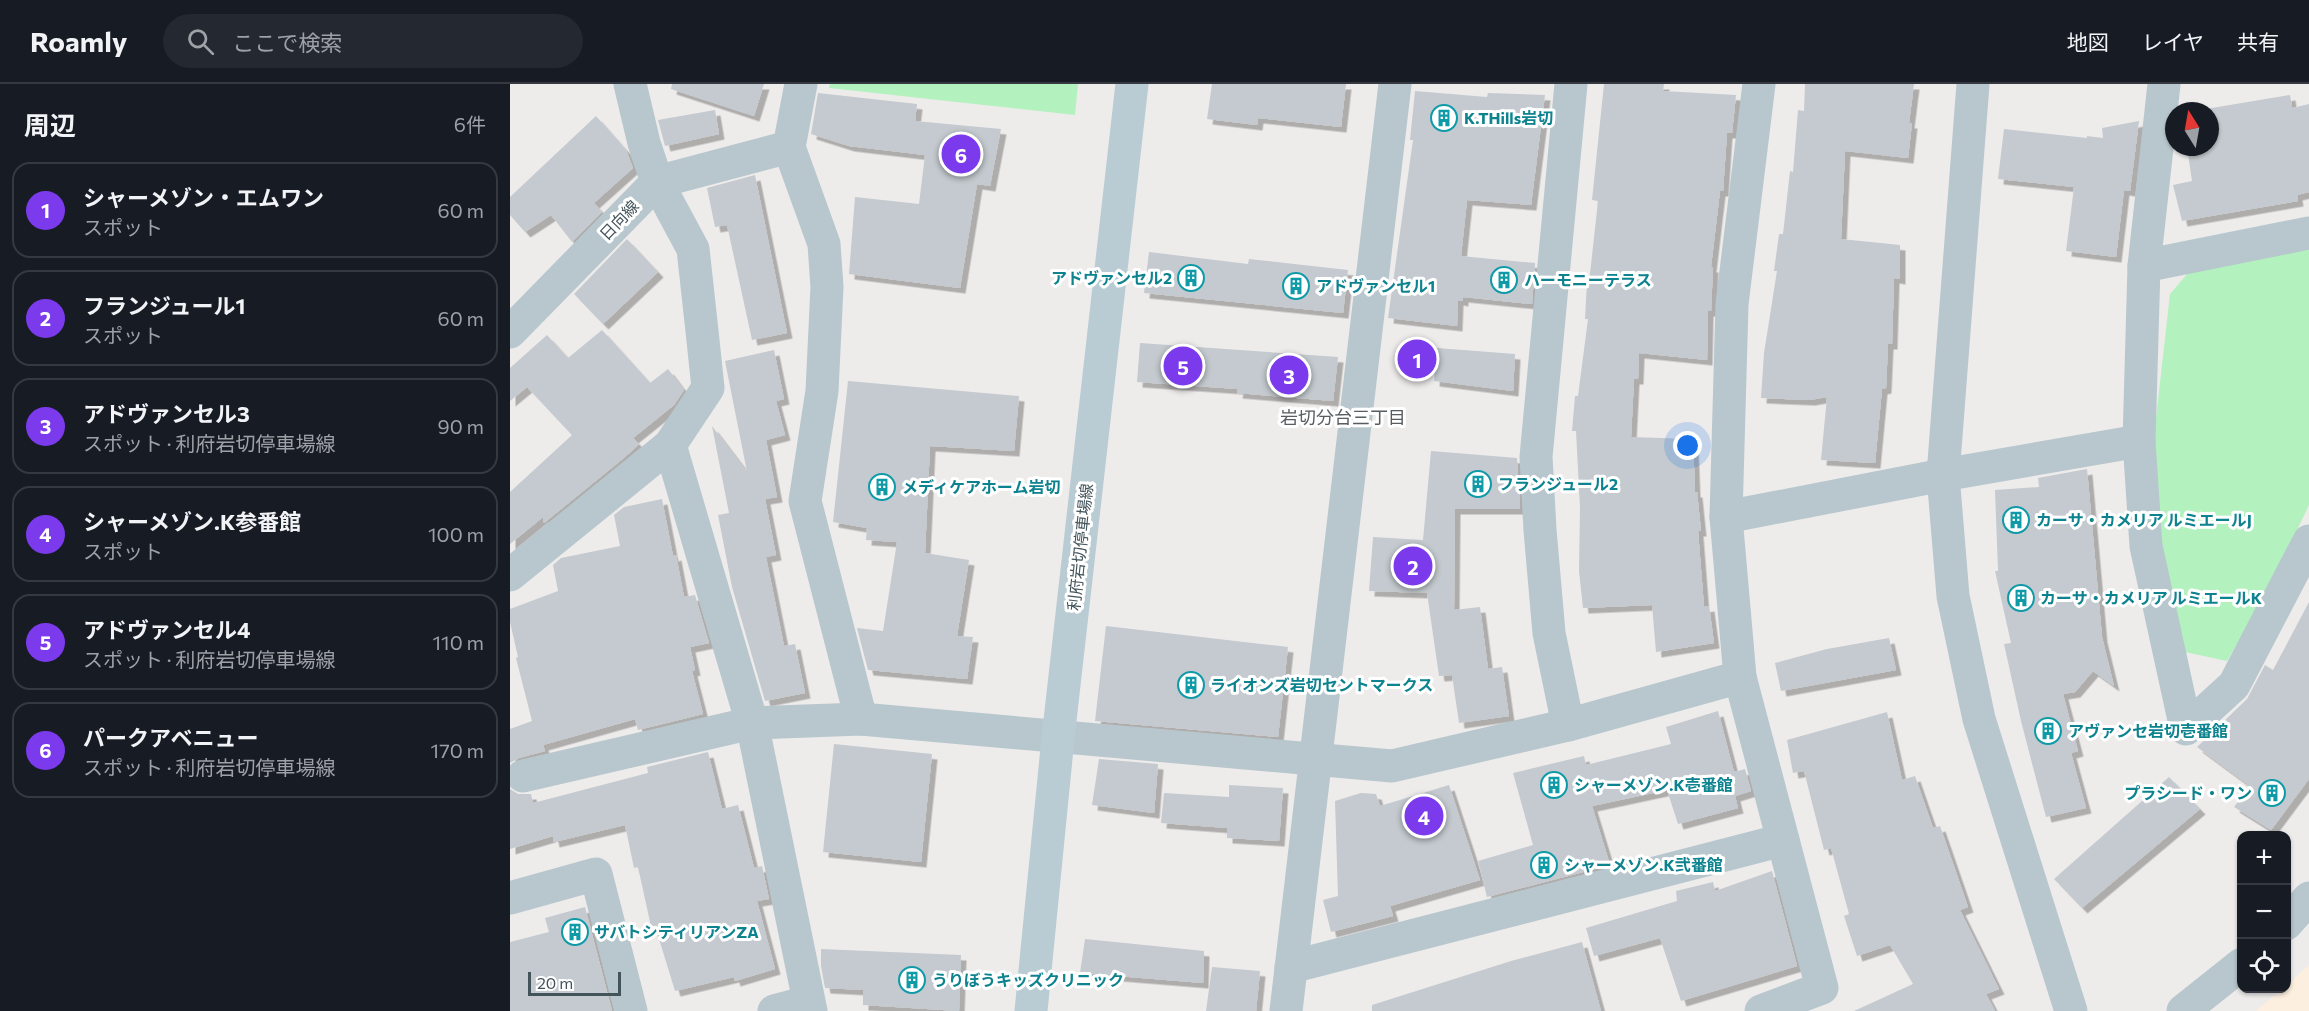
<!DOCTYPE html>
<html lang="ja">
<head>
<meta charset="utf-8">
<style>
	body { margin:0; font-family:Commissioner,"Noto Sans JP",sans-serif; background:#242831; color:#f1f3f6 }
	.controls { position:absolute; right:18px; bottom:18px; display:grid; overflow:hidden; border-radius:12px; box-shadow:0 2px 4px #0004 }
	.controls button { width:54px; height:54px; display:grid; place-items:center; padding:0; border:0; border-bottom:2px solid #363941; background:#171b24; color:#f1f3f6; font:30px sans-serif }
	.compass { position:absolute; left:1655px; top:18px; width:54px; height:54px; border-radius:50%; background:#171b24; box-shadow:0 2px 4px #0004; rotate:349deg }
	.scale { position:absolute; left:18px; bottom:15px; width:93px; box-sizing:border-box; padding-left:6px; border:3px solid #42535a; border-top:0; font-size:16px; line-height:21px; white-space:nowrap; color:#42535a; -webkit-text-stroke:4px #fff; paint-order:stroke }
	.you { position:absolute; left:1178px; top:362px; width:21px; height:21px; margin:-15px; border:4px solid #fff; border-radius:50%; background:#1a73e8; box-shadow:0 0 0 9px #1a73e833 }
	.badge { display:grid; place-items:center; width:39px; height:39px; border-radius:50%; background:#7c3aed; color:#fff; font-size:20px; font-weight:700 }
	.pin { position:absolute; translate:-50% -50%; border:3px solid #fff; box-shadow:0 2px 6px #0006 }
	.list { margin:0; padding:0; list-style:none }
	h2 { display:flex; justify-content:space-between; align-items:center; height:78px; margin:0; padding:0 24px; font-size:26px }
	h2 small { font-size:20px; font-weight:400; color:#9ea1a6 }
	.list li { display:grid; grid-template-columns:39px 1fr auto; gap:18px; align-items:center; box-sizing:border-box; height:96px; margin:0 12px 12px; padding:0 12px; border:2px solid #363941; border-radius:18px }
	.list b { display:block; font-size:22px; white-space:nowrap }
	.list p { margin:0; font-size:20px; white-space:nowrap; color:#9ea1a6 }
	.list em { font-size:20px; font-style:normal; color:#9ea1a6 }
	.icon { flex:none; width:33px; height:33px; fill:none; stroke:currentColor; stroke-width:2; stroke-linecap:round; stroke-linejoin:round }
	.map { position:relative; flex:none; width:1799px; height:927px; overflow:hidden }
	header { display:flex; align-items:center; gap:36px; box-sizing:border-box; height:84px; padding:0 30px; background:#171b24; border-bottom:2px solid #363941 }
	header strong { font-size:28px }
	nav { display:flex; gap:33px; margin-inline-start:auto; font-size:21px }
	.search { width:420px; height:54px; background:#242831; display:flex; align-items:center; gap:15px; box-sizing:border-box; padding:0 21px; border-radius:33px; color:#9ea1a6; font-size:22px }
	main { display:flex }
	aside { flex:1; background:#171b24 }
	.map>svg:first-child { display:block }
	.commercial { fill:#fdefe0 }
	.green { fill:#b3f2bf }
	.building { fill:#c4cacf; filter:url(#shadow) }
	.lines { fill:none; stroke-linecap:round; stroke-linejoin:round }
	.minor { stroke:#b7c7cd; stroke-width:33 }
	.tertiary { stroke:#b7c7cd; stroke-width:33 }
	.secondary { stroke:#b9ccd4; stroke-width:33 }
	.labels { text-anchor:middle; stroke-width:6; stroke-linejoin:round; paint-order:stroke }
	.culture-label { font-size:16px; font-weight:bold; fill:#0d838f; stroke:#fff; text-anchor:start }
	.street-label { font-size:16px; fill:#42535a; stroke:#fff }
	.neighbourhood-label { font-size:18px; fill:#575d61; stroke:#fff }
</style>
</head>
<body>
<header>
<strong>Roamly</strong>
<div class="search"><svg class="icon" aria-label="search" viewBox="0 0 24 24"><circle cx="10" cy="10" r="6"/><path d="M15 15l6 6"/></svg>ここで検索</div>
<nav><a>地図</a><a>レイヤ</a><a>共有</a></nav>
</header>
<main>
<aside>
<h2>周辺<small>6件</small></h2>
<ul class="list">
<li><span class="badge">1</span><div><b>シャーメゾン・エムワン</b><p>スポット</p></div><em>60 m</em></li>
<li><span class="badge">2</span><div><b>フランジュール1</b><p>スポット</p></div><em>60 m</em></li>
<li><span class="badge">3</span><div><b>アドヴァンセル3</b><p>スポット · 利府岩切停車場線</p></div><em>90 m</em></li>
<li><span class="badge">4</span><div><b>シャーメゾン.K参番館</b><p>スポット</p></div><em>100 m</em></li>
<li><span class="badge">5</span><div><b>アドヴァンセル4</b><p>スポット · 利府岩切停車場線</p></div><em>110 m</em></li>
<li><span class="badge">6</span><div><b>パークアベニュー</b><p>スポット · 利府岩切停車場線</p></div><em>170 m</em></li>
</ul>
</aside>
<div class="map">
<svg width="1799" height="927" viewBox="0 0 1799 927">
	<defs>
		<filter id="shadow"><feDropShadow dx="5.5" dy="5.5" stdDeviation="0" flood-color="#0004"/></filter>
	</defs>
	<rect width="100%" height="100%" fill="#eeebeb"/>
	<path class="commercial" d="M 1799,881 L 1799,927 L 1746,927 L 1772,905 L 1776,904 L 1777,901 Z"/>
	<g class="green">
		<path d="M 320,0 L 568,0 L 565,31 L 319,4 Z"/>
		<path d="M 1799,165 L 1799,421 L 1754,516 L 1717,577 L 1670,567 L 1646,436 L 1645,343 L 1660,210 L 1678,189 Z"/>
	</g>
	<g class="building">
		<path d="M 162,0 L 254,0 L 244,32 L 161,5 Z"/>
		<path d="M 702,0 L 836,0 L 831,43 L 748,34 L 747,41 L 697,35 Z"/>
		<path d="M 1094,0 L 1154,0 L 1153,7 L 1226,11 L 1222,49 L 1217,49 L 1213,107 L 1210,107 L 1201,183 L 1203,183 L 1201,227 L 1198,227 L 1197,276 L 1129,269 L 1128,295 L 1124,295 L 1121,353 L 1183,355 L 1185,408 L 1187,408 L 1191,447 L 1188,447 L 1194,523 L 1199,522 L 1204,559 L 1146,568 L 1142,521 L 1073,524 L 1069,487 L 1070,424 L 1066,347 L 1062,347 L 1065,312 L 1068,312 L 1078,235 L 1075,235 L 1077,198 L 1079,199 L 1088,117 L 1082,116 Z"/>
		<path d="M 1295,0 L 1404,0 L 1399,39 L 1402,39 L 1398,74 L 1335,67 L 1331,155 L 1390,161 L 1390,195 L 1384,194 L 1382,260 L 1378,260 L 1376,304 L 1372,305 L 1365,379 L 1311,376 L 1317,313 L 1300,316 L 1251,314 L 1254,269 L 1267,187 L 1264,187 L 1269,150 L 1273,150 L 1280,87 L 1283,88 L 1288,26 L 1294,27 Z"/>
		<path d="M 905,7 L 977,13 L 978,9 L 1035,11 L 1021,121 L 957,116 L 951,172 L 1025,179 L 1022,220 L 953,213 L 953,217 L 948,216 L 947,242 L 878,234 L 903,56 L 900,56 Z"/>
		<path d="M 308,9 L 407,20 L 405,37 L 491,45 L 480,102 L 467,100 L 450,204 L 339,190 L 345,113 L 409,120 L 415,71 L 339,62 L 301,50 Z"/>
		<path d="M 1780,11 L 1782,24 L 1799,20 L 1799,108 L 1787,111 L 1788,117 L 1672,137 L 1663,101 L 1682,97 L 1677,63 L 1700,63 L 1700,27 L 1684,27 Z"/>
		<path d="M 205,26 L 209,50 L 155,62 L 148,36 Z"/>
		<path d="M 86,32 L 116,66 L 123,84 L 84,119 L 92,128 L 62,158 L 41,131 L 15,148 L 0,131 L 0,113 Z"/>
		<path d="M 1629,37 L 1620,107 L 1614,106 L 1606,173 L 1556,167 L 1564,103 L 1488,95 L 1494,45 L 1577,54 L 1577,52 L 1593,54 L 1592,44 Z"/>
		<path d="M 245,91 L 277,249 L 242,256 L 217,141 L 205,143 L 197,104 Z"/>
		<path d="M 117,155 L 148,188 L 93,240 L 64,210 Z"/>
		<path d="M 639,168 L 738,180 L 739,175 L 838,186 L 833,229 L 634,209 Z"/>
		<path d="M 92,246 L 140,299 L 158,285 L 174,306 L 164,321 L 123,354 L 129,360 L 115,373 L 34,439 L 33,433 L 0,460 L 0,408 L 62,351 L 17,303 L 0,317 L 0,284 L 37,251 L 58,274 Z"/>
		<path d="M 630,259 L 828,273 L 823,317 L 727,309 L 728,305 L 627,298 Z"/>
		<path d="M 927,264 L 1005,270 L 1003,307 L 924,297 Z"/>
		<path d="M 264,266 L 274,315 L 266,317 L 275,351 L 256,356 L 267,413 L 255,415 L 266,471 L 256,473 L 274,562 L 285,560 L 295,609 L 255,617 L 222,503 L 208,431 L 219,429 L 202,342 L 237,388 L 215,277 Z"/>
		<path d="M 338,297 L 509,312 L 504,367 L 420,362 L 415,469 L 459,476 L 447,552 L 463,553 L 457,595 L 358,586 L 347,544 L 373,547 L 387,458 L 356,456 L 357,444 L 323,438 Z"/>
		<path d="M 921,367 L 1007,374 L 1010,425 L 945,425 L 944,526 L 970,523 L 978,585 L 992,583 L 999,632 L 949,639 L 942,591 L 929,592 L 917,509 L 859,507 L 863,453 L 913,456 Z"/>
		<path d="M 1577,385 L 1592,553 L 1604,602 L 1583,587 L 1565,608 L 1553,610 L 1568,667 L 1561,669 L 1576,724 L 1536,733 L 1511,637 L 1494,560 L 1501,559 L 1485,487 L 1488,487 L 1485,406 L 1529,403 L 1528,394 Z"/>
		<path d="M 152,415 L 163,472 L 166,471 L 174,513 L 185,511 L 199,559 L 180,563 L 185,586 L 182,587 L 193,630 L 128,646 L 125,635 L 33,661 L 35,667 L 9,674 L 0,679 L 0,645 L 22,637 L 6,574 L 8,573 L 0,538 L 0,525 L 48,507 L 43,481 L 51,474 L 110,462 L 104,431 L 114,423 Z"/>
		<path d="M 1799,518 L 1799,695 L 1761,746 L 1724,723 L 1740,702 L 1687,663 L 1737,615 L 1755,581 L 1763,586 Z"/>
		<path d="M 596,542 L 778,563 L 768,653 L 585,637 Z"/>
		<path d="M 1379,554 L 1386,586 L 1271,607 L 1265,579 L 1317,565 Z"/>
		<path d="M 1208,627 L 1224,688 L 1235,685 L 1241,707 L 1225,712 L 1228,724 L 1168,740 L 1157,706 L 1082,722 L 1100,781 L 977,813 L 968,777 L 1023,761 L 1003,689 L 1074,672 L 1076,681 L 1161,660 L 1156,643 Z"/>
		<path d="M 1377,628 L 1392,696 L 1405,692 L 1423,744 L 1430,742 L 1458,823 L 1450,826 L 1489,905 L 1476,910 L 1485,927 L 1344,927 L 1403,900 L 1380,861 L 1347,872 L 1334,832 L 1339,830 L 1321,764 L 1314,766 L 1294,687 L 1283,689 L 1277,656 Z"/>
		<path d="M 324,660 L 422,670 L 411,778 L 313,768 Z"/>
		<path d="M 198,668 L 212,725 L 228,721 L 244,784 L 252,782 L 259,815 L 247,817 L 265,885 L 225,897 L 224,893 L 165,907 L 146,845 L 142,847 L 128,783 L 124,784 L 115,741 L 44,758 L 43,752 L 0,765 L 0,705 L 8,710 L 21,710 L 23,719 L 138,689 L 137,683 Z"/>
		<path d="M 589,675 L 648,680 L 644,729 L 582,721 Z"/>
		<path d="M 1659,693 L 1690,725 L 1572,824 L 1544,795 Z"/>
		<path d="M 719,701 L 773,704 L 769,757 L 717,754 L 717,744 L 651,739 L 654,709 L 719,713 Z"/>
		<path d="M 939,701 L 970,796 L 880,822 L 883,832 L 821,848 L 813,816 L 828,812 L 825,717 L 851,709 L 866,710 L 870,722 Z"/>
		<path d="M 1262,787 L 1287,882 L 1171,917 L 1150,854 L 1084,872 L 1076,844 L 1167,817 L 1166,807 L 1203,798 L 1205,807 Z"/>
		<path d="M 75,823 L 102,927 L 0,927 L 0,858 L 39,848 L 35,834 Z"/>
		<path d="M 575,855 L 694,867 L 693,899 L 570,889 Z"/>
		<path d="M 1072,858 L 1091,927 L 862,927 L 862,921 L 1001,877 Z"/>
		<path d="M 311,865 L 451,871 L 449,927 L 353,921 L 353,906 L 315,904 L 311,882 Z"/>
		<path d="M 702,883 L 750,887 L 746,927 L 696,927 Z"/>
	</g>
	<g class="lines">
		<g class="minor">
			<path d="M 120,0 L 134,59 L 147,98 L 183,165 L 192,247 L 198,304 L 160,361 L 242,639 L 301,927"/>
			<path d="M 1249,0 L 1222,220 L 1216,433 L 1230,593 L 1312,904 L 1251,927"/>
			<path d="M 1654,0 L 1634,182 L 1629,357 L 1636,462 L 1676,645 L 1724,601 L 1799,457"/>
			<path d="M 279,63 L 314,160 L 317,203 L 312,307 L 295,417 L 351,635"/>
			<path d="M 147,98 L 279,63 L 291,0"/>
			<path d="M 1634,182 L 1799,149"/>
			<path d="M 0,248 L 147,98"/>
			<path d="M 1216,433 L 1433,391 L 1629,357"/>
			<path d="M 0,491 L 160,361"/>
			<path d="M 1058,641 L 1039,549 L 1030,446 L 1026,373 L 1061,0"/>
			<path d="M 13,692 L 242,639 L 351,635 L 882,682 L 1058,641 L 1230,593"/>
			<path d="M 0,814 L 86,790 L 121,927"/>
			<path d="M 781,883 L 1273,756"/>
			<path d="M 264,927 L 298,918"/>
			<path d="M 776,927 L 885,0"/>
		</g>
		<g class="tertiary">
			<path d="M 1463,0 L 1433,391 L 1443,512 L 1469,635 L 1561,927"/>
			<path d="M 1776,840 L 1799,814"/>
			<path d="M 1673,927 L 1732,880"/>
		</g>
		<path class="secondary" d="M 521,927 L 548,654 L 622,0"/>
	</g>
	<defs>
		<symbol id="building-ring" viewBox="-11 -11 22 22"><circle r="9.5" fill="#fff" stroke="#0f9aa8" stroke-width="1.5"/><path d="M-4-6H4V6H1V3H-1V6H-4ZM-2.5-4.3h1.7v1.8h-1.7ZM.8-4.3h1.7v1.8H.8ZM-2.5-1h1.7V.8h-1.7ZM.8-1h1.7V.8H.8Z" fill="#0f9aa8"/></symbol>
	</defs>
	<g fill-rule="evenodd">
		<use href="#building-ring" x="919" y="19" width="30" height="30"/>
		<use href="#building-ring" x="666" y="179" width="30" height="30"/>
		<use href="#building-ring" x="979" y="181" width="30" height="30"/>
		<use href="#building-ring" x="771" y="187" width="30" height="30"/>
		<use href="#building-ring" x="953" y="385" width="30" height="30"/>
		<use href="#building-ring" x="357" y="388" width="30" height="30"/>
		<use href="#building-ring" x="1491" y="421" width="30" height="30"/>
		<use href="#building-ring" x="1496" y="499" width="30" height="30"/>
		<use href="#building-ring" x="666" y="586" width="30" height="30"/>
		<use href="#building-ring" x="1523" y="632" width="30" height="30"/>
		<use href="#building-ring" x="1029" y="686" width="30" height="30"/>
		<use href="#building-ring" x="1747" y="694" width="30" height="30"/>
		<use href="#building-ring" x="1019" y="766" width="30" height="30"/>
		<use href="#building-ring" x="50" y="833" width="30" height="30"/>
		<use href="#building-ring" x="387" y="881" width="30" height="30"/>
	</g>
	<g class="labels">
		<g class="culture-label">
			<text x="954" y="40">K.THills岩切</text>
			<text x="662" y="200" text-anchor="end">アドヴァンセル2</text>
			<text x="1014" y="202">ハーモニーテラス</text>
			<text x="806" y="208">アドヴァンセル1</text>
			<text x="988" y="406">フランジュール2</text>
			<text x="392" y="409">メディケアホーム岩切</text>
			<text x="1526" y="442">カーサ・カメリア ルミエールJ</text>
			<text x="1530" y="520">カーサ・カメリア ルミエールK</text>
			<text x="700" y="607">ライオンズ岩切セントマークス</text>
			<text x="1558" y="653">アヴァンセ岩切壱番館</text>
			<text x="1064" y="707">シャーメゾン.K壱番館</text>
			<text x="1742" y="715" text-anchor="end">プラシード・ワン</text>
			<text x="1054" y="787">シャーメゾン.K弐番館</text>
			<text x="84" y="854">サバトシティリアンZA</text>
			<text x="422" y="902">うりぼうキッズクリニック</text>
		</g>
		<g class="street-label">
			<text transform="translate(109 136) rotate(-46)" y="6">日向線</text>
			<text transform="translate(570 463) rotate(-84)" y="6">利府岩切停車場線</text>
		</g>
		<g class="neighbourhood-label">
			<text x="833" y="340">岩切分台三丁目</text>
		</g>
	</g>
</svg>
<div class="controls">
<button>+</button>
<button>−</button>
<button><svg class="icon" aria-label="locate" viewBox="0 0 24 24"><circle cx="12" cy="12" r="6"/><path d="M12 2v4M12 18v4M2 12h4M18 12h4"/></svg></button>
</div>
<svg class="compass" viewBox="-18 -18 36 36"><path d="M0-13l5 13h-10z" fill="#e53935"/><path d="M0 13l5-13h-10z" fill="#9ea1a6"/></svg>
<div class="scale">20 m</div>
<div class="you"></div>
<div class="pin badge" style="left:907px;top:275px">1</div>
<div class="pin badge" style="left:903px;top:482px">2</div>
<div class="pin badge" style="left:779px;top:291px">3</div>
<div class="pin badge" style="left:914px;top:732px">4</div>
<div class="pin badge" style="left:673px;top:282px">5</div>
<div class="pin badge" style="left:451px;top:70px">6</div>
</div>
</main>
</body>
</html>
